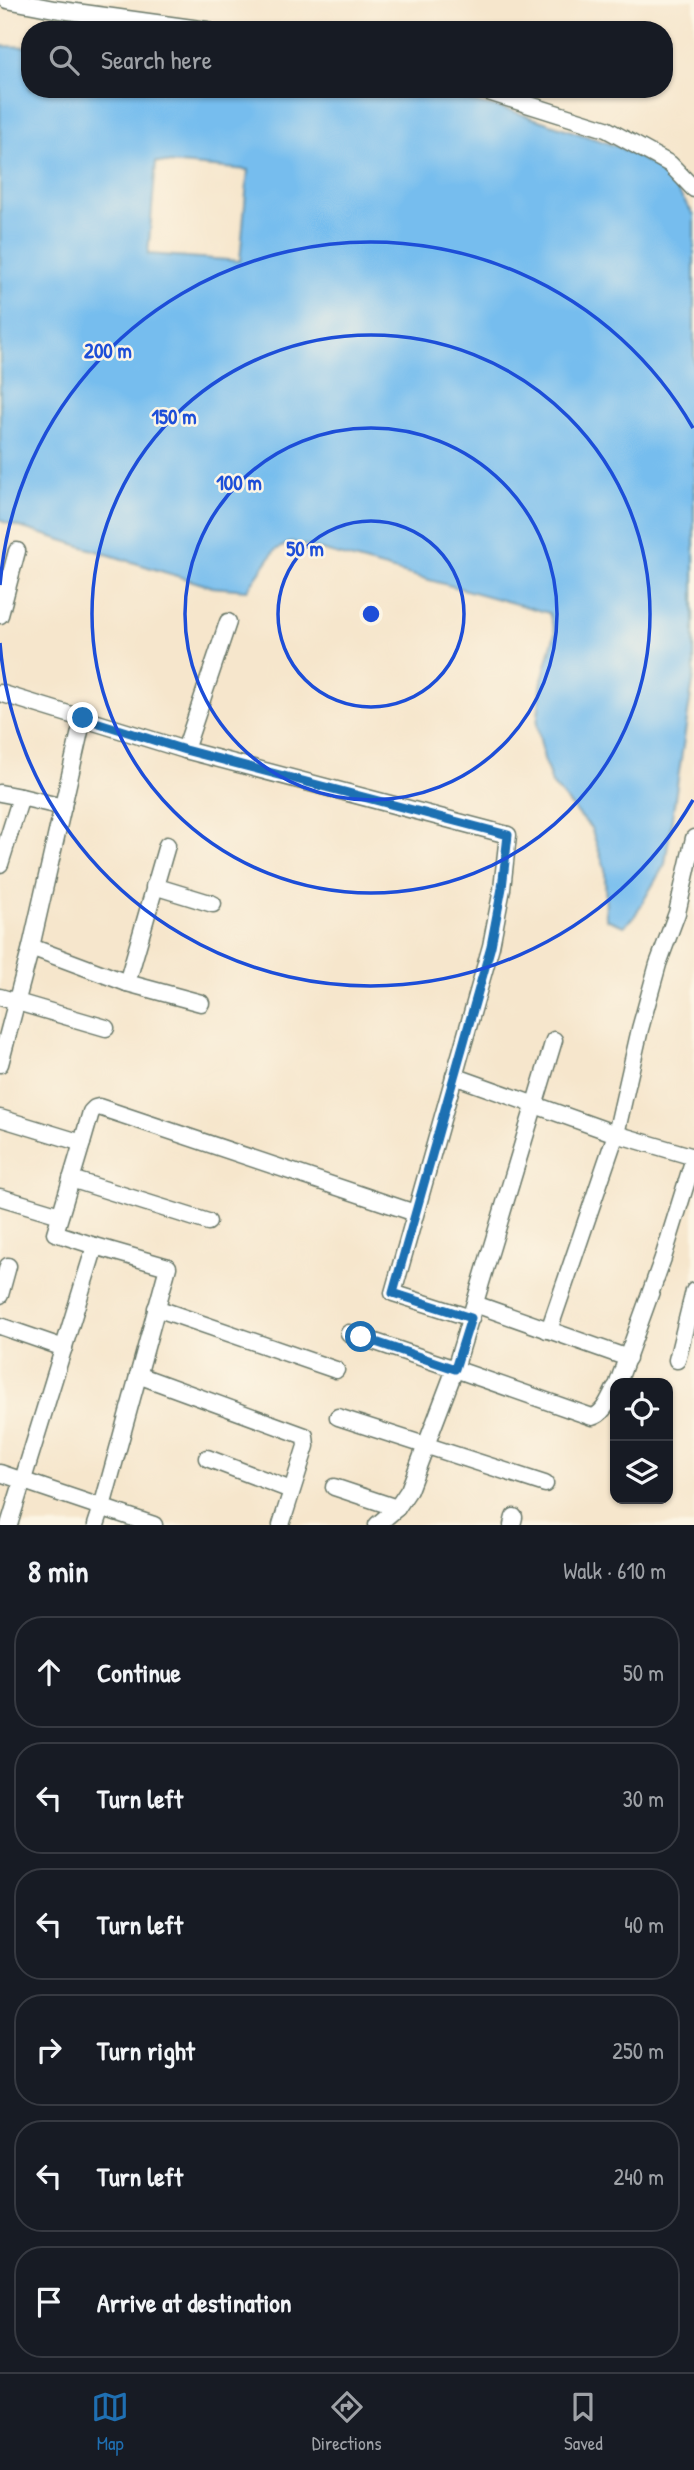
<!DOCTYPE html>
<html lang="en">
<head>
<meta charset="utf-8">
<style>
	body { margin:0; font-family:"Patrick Hand",sans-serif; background:#242831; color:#f1f3f6 }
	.controls { position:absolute; right:21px; bottom:21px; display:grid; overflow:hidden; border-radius:14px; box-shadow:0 2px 5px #0004 }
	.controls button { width:63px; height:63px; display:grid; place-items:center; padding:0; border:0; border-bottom:2px solid #363941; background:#171b24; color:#f1f3f6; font:35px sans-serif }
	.stop { position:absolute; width:21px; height:21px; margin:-16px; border:5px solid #1f6fb2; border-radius:50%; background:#fff }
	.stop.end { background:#1f6fb2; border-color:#fff; box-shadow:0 2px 7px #0008 }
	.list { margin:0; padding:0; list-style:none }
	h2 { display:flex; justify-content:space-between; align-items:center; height:91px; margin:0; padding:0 28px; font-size:30px }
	h2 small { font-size:23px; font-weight:400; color:#9ea1a6 }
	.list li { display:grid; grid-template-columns:46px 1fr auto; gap:21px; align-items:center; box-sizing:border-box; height:112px; margin:0 14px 14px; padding:0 14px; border:2px solid #363941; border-radius:28px }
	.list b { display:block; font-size:26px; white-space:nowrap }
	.list em { font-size:23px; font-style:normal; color:#9ea1a6 }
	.icon { flex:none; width:38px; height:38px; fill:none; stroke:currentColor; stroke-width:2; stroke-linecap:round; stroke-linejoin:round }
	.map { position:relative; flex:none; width:694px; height:1525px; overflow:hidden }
	.search { position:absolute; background:#171b24; box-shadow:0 2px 5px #0004; left:21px; right:21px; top:21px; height:77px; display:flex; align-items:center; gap:18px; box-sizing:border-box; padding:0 24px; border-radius:28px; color:#9ea1a6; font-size:26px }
	.sheet { height:847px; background:#171b24 }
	nav { display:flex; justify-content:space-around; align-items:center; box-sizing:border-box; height:98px; border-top:2px solid #363941; background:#171b24; font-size:19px; color:#9ea1a6 }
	nav a { display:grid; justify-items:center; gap:4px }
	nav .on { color:#1f6fb2 }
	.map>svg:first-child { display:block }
	.water { fill:#76bdee; stroke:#4a7d91; stroke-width:2; fill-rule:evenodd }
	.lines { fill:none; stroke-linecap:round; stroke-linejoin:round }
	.minor-casing { stroke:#6a7869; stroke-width:19 }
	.minor { stroke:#fff; stroke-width:16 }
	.route { stroke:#1f6fb2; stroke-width:9 }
	.ring { fill:none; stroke:#1d4ed8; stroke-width:3.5 }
	.centre { fill:#1d4ed8; stroke:#fcf5e5; stroke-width:3.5 }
	.ring-label { font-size:21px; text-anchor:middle; font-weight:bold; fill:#1d4ed8; stroke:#fcf5e5; stroke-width:5; stroke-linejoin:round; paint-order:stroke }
</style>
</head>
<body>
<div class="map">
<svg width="694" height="1525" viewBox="0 0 694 1525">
	<rect width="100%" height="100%" fill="#fcf5e5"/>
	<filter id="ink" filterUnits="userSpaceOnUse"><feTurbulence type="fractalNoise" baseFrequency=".0143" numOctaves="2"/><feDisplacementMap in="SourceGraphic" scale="14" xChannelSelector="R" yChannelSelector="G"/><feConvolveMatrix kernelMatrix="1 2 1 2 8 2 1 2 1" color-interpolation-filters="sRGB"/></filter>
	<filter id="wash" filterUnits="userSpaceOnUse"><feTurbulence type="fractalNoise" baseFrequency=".00686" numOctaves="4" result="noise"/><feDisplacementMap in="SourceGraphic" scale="28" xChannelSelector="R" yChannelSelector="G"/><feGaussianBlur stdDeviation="1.57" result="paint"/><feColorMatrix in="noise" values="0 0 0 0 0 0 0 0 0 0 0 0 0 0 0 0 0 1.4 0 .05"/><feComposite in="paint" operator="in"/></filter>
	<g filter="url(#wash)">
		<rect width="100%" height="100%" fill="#f6e6cc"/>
		<path class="water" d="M 0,46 L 30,47 L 30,89 L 418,89 L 512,111 L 619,147 L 652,165 L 672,183 L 694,215 L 694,674 L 665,864 L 634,917 L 624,926 L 606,919 L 605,869 L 591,828 L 552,784 L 544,759 L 537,725 L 542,680 L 555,633 L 549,613 L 292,542 L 275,550 L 247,590 L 212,587 L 4,522 L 0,519 ZM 156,162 L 248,170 L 240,261 L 148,254 Z"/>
	</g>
	<g filter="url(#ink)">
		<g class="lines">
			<defs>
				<g id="minor">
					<path d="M 7,0 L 54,9 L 207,30"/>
					<path d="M 479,89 L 606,129 L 670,164 L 694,189"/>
					<path d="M 0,615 L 17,551"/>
					<path d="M 0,693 L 185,750 L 508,835 L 502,889 L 491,946 L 393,1293 L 471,1318"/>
					<path d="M 185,750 L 228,622"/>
					<path d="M 0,793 L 21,797"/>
					<path d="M 0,864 L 21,797 L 63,807"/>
					<path d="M 154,886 L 213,904"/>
					<path d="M 31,947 L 127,983 L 167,845"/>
					<path d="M 127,983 L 201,1003"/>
					<path d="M 0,997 L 106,1028"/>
					<path d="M 0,1064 L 31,947 L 83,718"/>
					<path d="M 454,1076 L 616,1134 L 694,1157"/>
					<path d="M 0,1118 L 82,1143 L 55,1233 L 95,1246"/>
					<path d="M 82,1143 L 91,1112 L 95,1108 L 99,1107 L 415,1213"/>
					<path d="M 71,1179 L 208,1222"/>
					<path d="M 0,1197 L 60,1215"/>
					<path d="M 0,1295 L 8,1266"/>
					<path d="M 475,1304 L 628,1358"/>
					<path d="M 156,1308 L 336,1370"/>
					<path d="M 0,1326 L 64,1348"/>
					<path d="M 547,1330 L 549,1330 L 616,1134 L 640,1029 L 658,964 L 677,913 L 694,838"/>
					<path d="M 349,1333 L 455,1369 L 554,1040"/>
					<path d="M 677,1360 L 694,1291"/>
					<path d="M 138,1375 L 305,1436 L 306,1446 L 281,1525"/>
					<path d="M 618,1383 L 663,1258 L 694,1158"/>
					<path d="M 338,1417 L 545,1484"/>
					<path d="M 207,1458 L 291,1490"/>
					<path d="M 0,1473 L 154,1525"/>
					<path d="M 334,1487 L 397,1508"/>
					<path d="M 9,1525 L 95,1246 L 168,1267 L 102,1507 L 96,1525"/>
					<path d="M 377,1525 L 397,1508 L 409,1490 L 455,1369 L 592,1417 C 604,1414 609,1399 615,1388"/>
					<path d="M 512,1525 L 514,1517"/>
				</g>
			</defs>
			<use href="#minor" class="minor-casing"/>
			<use href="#minor" class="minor"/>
		</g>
	</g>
	<g class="lines" filter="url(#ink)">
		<path class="route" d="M 83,718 L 185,750 L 508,835 L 502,888 L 491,946 L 393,1293 L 471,1318 L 455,1369 L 361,1337"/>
	</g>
	<g class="ring">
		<circle cx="371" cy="614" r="93"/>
		<circle cx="371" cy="614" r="186"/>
		<circle cx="371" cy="614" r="279"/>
		<path d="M693 800A372 372 0 0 1 0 643M0 585A372 372 0 0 1 693 428"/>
	</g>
	<circle cx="371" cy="614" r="10" class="centre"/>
	<g class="ring-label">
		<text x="108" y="358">200 m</text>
		<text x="174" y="424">150 m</text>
		<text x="239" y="490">100 m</text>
		<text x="305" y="556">50 m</text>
	</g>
</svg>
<div class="controls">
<button><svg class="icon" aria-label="locate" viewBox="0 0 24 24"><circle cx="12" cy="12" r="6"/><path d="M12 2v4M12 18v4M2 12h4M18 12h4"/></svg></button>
<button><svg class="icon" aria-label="layers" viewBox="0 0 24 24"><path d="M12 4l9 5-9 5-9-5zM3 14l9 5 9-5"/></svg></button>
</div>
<div class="stop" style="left:361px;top:1337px"></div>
<div class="stop end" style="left:83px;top:718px"></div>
<div class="search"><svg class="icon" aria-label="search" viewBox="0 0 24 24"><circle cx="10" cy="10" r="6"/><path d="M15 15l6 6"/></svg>Search here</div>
</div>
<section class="sheet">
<h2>8 min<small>Walk · 610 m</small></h2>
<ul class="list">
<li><svg class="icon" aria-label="ahead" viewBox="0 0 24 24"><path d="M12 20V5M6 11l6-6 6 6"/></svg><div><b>Continue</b></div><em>50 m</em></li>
<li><svg class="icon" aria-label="left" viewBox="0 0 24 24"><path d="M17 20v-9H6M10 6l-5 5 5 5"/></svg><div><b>Turn left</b></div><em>30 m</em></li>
<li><svg class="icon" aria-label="left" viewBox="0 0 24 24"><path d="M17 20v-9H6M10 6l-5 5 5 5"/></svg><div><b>Turn left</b></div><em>40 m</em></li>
<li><svg class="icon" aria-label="right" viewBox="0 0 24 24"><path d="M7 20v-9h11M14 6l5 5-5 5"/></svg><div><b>Turn right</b></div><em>250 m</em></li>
<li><svg class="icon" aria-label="left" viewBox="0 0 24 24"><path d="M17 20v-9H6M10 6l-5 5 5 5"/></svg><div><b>Turn left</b></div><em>240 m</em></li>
<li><svg class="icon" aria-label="arrive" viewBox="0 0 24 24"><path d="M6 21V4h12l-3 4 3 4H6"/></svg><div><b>Arrive at destination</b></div></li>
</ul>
</section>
<nav>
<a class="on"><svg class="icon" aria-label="map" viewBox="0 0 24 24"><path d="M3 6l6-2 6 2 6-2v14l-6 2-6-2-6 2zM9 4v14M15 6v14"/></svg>Map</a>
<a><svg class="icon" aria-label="directions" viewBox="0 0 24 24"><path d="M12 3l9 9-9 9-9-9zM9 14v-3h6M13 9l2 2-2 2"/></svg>Directions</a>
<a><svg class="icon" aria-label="saved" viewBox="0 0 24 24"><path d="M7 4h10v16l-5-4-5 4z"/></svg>Saved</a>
</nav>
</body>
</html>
